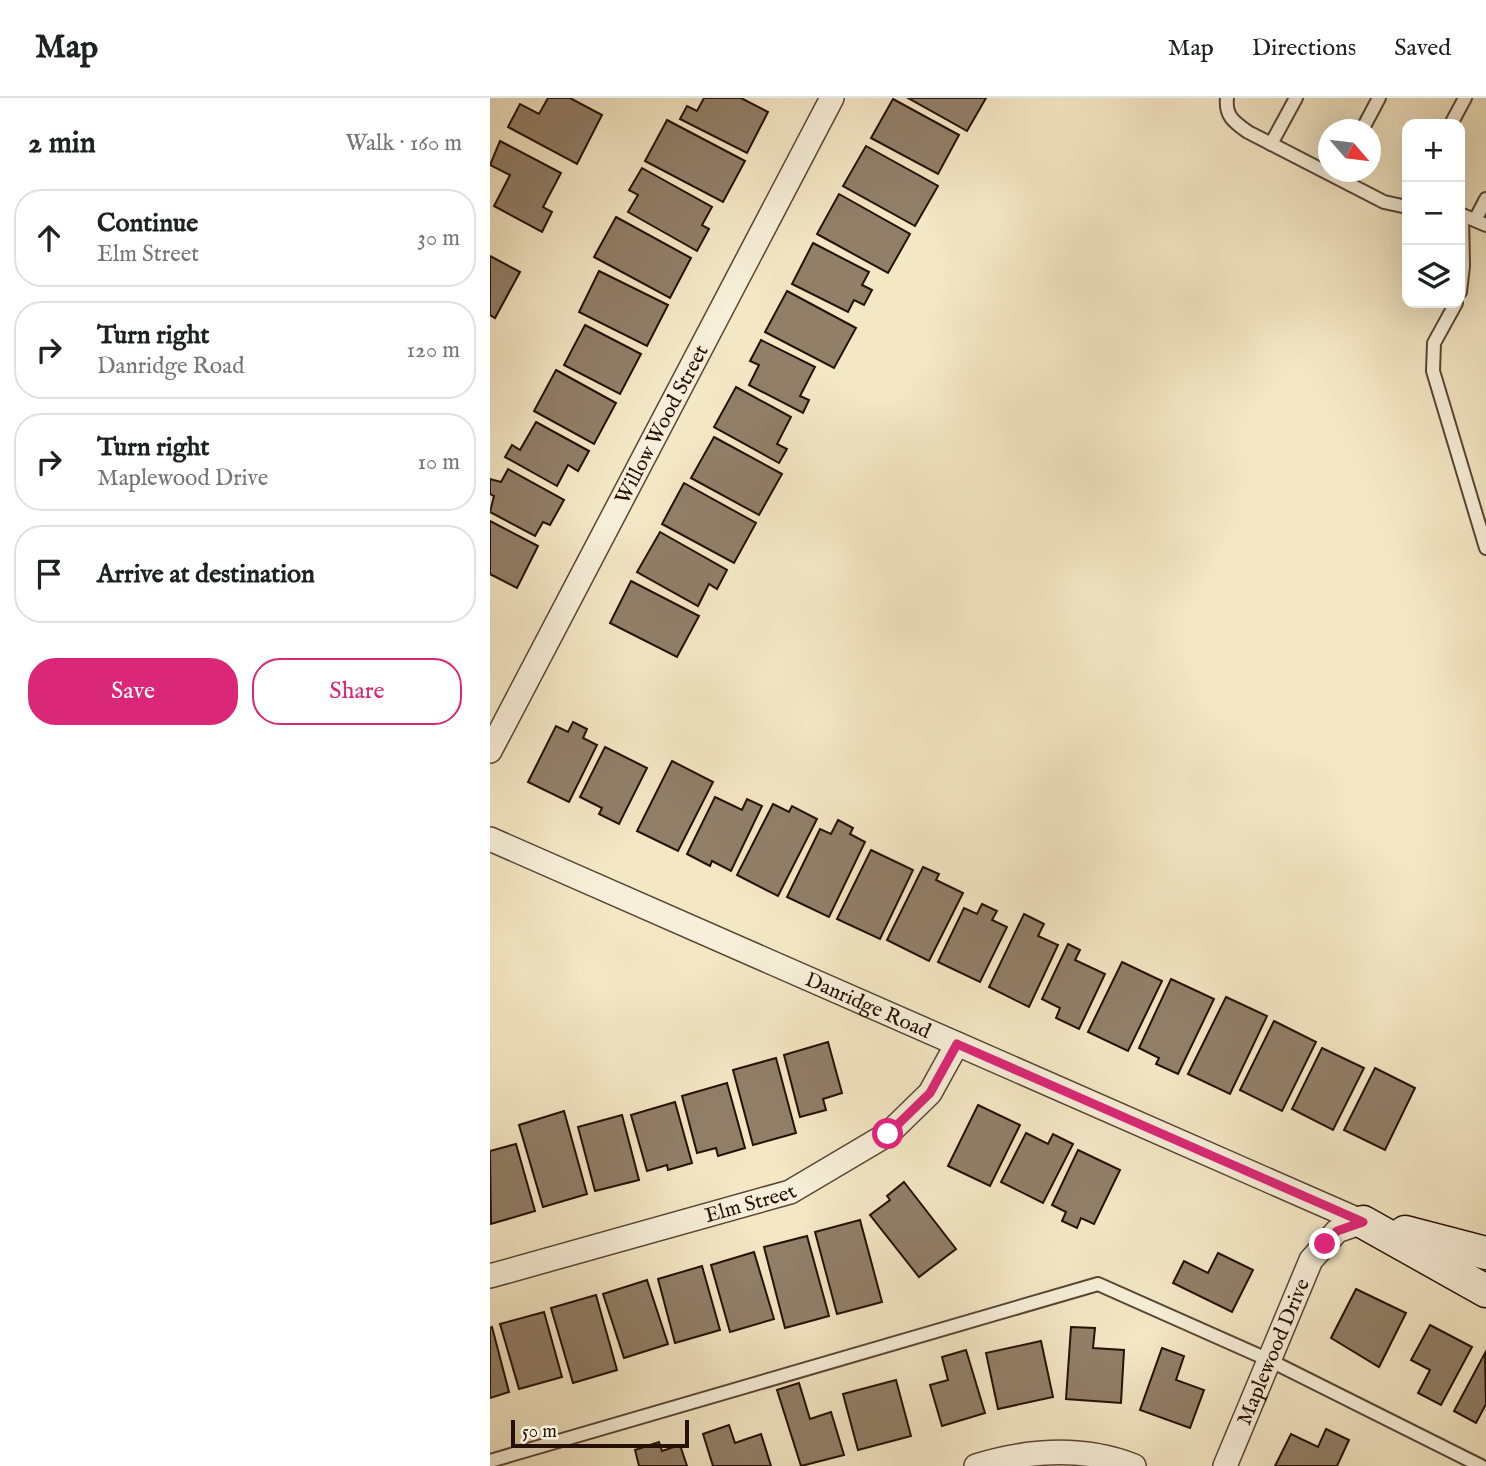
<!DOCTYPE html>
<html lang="en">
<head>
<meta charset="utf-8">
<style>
	body { margin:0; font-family:"IM FELL English",serif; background:#f6f6f6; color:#202124 }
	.controls { position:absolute; right:21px; top:21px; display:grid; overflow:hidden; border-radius:14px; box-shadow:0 7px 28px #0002 }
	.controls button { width:63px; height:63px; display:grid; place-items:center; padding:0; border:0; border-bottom:2px solid #e0e0e0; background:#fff; color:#202124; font:35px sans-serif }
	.compass { position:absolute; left:828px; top:21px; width:63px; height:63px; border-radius:50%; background:#fff; box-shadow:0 7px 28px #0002; rotate:118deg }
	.scale { position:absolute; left:21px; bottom:18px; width:178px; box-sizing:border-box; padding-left:7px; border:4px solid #260f04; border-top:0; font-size:19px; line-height:24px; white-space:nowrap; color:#260f04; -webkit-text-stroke:5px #f7efd9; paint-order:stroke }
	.stop { position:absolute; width:21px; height:21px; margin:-16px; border:5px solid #db2777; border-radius:50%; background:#fff }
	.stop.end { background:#db2777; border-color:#fff; box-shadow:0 2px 7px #0008 }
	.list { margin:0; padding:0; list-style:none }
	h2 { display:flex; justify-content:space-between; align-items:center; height:91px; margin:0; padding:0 28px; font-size:30px }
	h2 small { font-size:23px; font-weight:400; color:#757577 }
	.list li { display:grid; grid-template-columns:46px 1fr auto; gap:21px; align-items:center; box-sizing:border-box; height:98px; margin:0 14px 14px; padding:0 14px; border:2px solid #e0e0e0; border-radius:28px }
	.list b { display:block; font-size:26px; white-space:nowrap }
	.list p { margin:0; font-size:23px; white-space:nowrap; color:#757577 }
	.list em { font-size:23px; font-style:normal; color:#757577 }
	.actions { display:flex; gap:14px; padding:21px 28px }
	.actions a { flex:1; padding:16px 0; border:2px solid #db2777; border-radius:28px; text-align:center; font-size:24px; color:#db2777 }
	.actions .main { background:#db2777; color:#fff }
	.icon { flex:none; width:38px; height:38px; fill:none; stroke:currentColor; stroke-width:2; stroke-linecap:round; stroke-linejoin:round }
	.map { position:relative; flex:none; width:996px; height:1368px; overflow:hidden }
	header { display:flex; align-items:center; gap:42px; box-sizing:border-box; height:98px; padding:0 35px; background:#fff; border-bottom:2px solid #e0e0e0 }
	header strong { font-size:33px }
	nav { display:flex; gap:38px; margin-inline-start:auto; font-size:24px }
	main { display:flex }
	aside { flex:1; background:#fff }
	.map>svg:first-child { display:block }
	.building { fill:#917f68; stroke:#260f04; stroke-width:2 }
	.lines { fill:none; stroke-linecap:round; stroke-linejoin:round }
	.lane-casing { stroke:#594534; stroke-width:16 }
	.street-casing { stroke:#594534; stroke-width:26 }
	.secondary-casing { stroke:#260f04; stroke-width:35 }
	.lane { stroke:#f7efd9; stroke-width:12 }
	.street { stroke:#f7efd9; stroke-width:23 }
	.secondary { stroke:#f7efd9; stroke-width:32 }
	.route { stroke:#db2777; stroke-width:9 }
	.labels { text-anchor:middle; stroke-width:6; stroke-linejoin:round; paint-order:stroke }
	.street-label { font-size:21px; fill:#260f04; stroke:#f7efd9 }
</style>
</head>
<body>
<header>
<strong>Map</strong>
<nav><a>Map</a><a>Directions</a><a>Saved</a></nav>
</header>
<main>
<aside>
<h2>2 min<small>Walk · 160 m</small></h2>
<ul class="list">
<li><svg class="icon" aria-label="ahead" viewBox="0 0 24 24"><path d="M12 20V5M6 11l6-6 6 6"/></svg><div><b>Continue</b><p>Elm Street</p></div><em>30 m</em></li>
<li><svg class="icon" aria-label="right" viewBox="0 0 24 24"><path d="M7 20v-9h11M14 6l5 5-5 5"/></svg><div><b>Turn right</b><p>Danridge Road</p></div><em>120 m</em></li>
<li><svg class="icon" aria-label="right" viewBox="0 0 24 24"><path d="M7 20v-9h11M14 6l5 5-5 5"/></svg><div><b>Turn right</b><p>Maplewood Drive</p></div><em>10 m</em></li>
<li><svg class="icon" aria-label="arrive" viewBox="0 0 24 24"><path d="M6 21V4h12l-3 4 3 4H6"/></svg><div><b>Arrive at destination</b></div></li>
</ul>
<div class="actions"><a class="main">Save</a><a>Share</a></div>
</aside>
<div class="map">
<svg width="996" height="1368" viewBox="0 0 996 1368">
	<rect width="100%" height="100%" fill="#f3e7c4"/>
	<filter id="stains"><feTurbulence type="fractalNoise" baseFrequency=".00286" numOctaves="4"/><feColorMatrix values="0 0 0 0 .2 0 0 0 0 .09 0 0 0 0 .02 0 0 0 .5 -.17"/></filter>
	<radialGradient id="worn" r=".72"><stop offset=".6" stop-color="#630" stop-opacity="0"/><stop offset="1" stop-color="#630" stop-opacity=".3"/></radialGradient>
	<g class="building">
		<path d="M 58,0 L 80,0 L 112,17 L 87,66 L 18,29 L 30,6 L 49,16 Z"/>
		<path d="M 214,0 L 251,0 L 278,14 L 257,55 L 190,21 L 197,8 L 207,13 Z"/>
		<path d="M 418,0 L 496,0 L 477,33 Z"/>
		<path d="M 403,1 L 469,37 L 448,76 L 381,40 Z"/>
		<path d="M 177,22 L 255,63 L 233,104 L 155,63 Z"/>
		<path d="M 10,43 L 71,75 L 53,109 L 62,114 L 52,134 L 4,108 L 20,77 L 0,67 Z"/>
		<path d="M 376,48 L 448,88 L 425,128 L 353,88 Z"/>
		<path d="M 152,70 L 222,109 L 212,127 L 219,131 L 207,153 L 138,114 L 148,97 L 139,92 Z"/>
		<path d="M 349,96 L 420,136 L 398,175 L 327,136 Z"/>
		<path d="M 126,119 L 201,160 L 180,200 L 104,159 Z"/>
		<path d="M 323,145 L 379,174 L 372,187 L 382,192 L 374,207 L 364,202 L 358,214 L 302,186 Z"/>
		<path d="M 0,158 L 30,174 L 5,220 L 0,217 Z"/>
		<path d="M 109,173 L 178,207 L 157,248 L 89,214 Z"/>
		<path d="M 297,193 L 366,230 L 344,270 L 275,234 Z"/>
		<path d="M 95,227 L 151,256 L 130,296 L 74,267 Z"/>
		<path d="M 271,242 L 325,269 L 310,298 L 319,302 L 313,315 L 259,287 L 269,267 L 260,263 Z"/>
		<path d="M 66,272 L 126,305 L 104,346 L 44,313 Z"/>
		<path d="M 246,289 L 301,319 L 287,346 L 297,351 L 289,365 L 224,329 Z"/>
		<path d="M 46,324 L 99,353 L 88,373 L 78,367 L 67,388 L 15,359 L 22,347 L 30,352 Z"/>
		<path d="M 224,339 L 292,376 L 269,417 L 201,380 Z"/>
		<path d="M 18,371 L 74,402 L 60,427 L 53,424 L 45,438 L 0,414 L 4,398 L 0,396 L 0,381 L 11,384 Z"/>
		<path d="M 194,385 L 266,425 L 244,465 L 172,426 Z"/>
		<path d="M 0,423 L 48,448 L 27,490 L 0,476 Z"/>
		<path d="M 170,434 L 237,472 L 227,491 L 219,486 L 208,508 L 147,474 Z"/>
		<path d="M 141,483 L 209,518 L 187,559 L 120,525 Z"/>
		<path d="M 83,624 L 97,631 L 93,640 L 107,647 L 79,704 L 38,684 L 66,628 L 78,634 Z"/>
		<path d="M 115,649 L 157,670 L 129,726 L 109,716 L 112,710 L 90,699 Z"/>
		<path d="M 182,663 L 223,684 L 188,753 L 147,733 Z"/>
		<path d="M 225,699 L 252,712 L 257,701 L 272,708 L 241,773 L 222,763 L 220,768 L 197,756 Z"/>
		<path d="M 283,706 L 299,714 L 302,708 L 327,721 L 288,798 L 247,777 Z"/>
		<path d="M 348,722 L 363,730 L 360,736 L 375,744 L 339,819 L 297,799 L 330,731 L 341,736 Z"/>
		<path d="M 381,752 L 423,772 L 390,841 L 347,821 Z"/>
		<path d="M 433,769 L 449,776 L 446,782 L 473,795 L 439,863 L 397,842 Z"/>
		<path d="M 492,806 L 507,813 L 502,822 L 517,829 L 490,884 L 448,864 L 474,810 L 487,816 Z"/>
		<path d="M 534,816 L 554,826 L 548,838 L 568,847 L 539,909 L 499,889 Z"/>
		<path d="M 578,846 L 590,852 L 585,862 L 615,876 L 589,931 L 566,920 L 570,910 L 552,901 Z"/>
		<path d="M 632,864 L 672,883 L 638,953 L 598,934 Z"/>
		<path d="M 681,881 L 724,901 L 688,976 L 666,966 L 669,960 L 649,950 Z"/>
		<path d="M 736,899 L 777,918 L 740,996 L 698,976 Z"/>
		<path d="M 784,923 L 826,944 L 792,1013 L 750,992 Z"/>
		<path d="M 338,944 L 352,995 L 333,1001 L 336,1012 L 310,1019 L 294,957 Z"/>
		<path d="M 832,950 L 874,970 L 843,1032 L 802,1011 Z"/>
		<path d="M 286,960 L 306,1035 L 263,1047 L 243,972 Z"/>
		<path d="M 885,970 L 925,990 L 895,1052 L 854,1032 Z"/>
		<path d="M 237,985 L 255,1050 L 228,1058 L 226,1050 L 207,1055 L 192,998 Z"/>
		<path d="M 185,1004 L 202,1065 L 178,1072 L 177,1067 L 157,1073 L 141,1017 Z"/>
		<path d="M 488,1007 L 530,1027 L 500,1088 L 458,1068 Z"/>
		<path d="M 74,1013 L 97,1096 L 53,1109 L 29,1027 Z"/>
		<path d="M 132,1017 L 149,1082 L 105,1093 L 88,1029 Z"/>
		<path d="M 536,1035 L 558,1046 L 563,1036 L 583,1046 L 553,1105 L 511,1084 Z"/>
		<path d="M 26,1046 L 45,1113 L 1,1126 L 0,1053 Z"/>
		<path d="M 588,1052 L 630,1072 L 604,1126 L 591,1120 L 587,1130 L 572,1123 L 576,1114 L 562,1107 Z"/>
		<path d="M 414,1084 L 466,1151 L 429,1179 L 380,1117 L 400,1102 L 397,1098 Z"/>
		<path d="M 370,1122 L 392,1204 L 347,1216 L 325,1134 Z"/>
		<path d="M 317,1138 L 339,1218 L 295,1230 L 274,1149 Z"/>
		<path d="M 264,1154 L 284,1221 L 240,1234 L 221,1167 Z"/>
		<path d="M 728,1155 L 763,1172 L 742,1214 L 683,1185 L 694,1163 L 718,1175 Z"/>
		<path d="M 212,1168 L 230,1232 L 185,1245 L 168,1181 Z"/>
		<path d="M 157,1182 L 178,1246 L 134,1260 L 113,1196 Z"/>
		<path d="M 866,1191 L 916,1215 L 889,1269 L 841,1240 Z"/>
		<path d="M 106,1197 L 127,1272 L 83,1285 L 61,1210 Z"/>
		<path d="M 54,1214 L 72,1279 L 29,1291 L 10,1226 Z"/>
		<path d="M 940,1227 L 982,1249 L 951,1307 L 928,1295 L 940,1272 L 921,1262 Z"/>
		<path d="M 2,1229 L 19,1294 L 0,1300 L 0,1230 Z"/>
		<path d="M 581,1229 L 605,1230 L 603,1250 L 634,1252 L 631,1305 L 576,1301 Z"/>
		<path d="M 551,1243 L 563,1299 L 508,1311 L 496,1255 Z"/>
		<path d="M 672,1250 L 694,1258 L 686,1282 L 714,1292 L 700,1330 L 650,1312 Z"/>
		<path d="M 476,1252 L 495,1315 L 452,1328 L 440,1287 L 458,1282 L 452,1259 Z"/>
		<path d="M 995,1255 L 996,1306 L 986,1325 L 964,1313 Z"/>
		<path d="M 406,1282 L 421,1338 L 368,1352 L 353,1296 Z"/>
		<path d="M 309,1285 L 320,1321 L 341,1314 L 354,1357 L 311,1368 L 287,1292 Z"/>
		<path d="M 239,1327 L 245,1345 L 271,1336 L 281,1368 L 223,1368 L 213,1336 Z"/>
		<path d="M 836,1331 L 859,1342 L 847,1368 L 785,1368 L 801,1336 L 828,1349 Z"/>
		<path d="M 169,1344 L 172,1353 L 190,1347 L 197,1368 L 149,1368 L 145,1352 Z"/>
	</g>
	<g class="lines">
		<defs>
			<g id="lane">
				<path d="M 737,0 C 735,18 744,24 758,34 L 894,104 L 917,109"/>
				<path d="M 961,26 L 975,0"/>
				<path d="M 872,32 L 889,0"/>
				<path d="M 781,46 L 806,0"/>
				<path d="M 970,116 L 996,127"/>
				<path d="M 985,122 L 996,101"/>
				<path d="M 970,194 L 973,168 L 972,117"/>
				<path d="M 966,205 L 944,245 L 943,273 L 996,450"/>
				<path d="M 0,1363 L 608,1186 L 779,1262 L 991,1368"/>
			</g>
			<g id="street">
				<path id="s1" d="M 0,653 L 342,0"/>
				<path id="s2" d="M 0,741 L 873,1124"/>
				<path id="s3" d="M 0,1178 L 300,1094 L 398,1036 L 440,995 L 467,946"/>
				<path d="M 486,1368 C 538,1352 593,1348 644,1368"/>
				<path id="s4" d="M 735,1368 L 821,1162 L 847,1133 L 873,1124"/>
			</g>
			<g id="secondary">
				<path d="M 873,1124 L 996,1193"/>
				<path d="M 915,1134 L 996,1155"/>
			</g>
		</defs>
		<use href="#lane" class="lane-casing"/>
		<use href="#street" class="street-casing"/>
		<use href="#secondary" class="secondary-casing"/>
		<use href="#lane" class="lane"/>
		<use href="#street" class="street"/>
		<use href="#secondary" class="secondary"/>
	</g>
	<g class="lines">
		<path class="route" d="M 398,1036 L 440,995 L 467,946 L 873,1124 L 847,1133 L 835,1146"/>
	</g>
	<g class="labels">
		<g class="street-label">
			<text dy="7" stroke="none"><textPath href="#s1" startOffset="369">Willow Wood Street</textPath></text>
			<text dy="7" stroke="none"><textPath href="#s2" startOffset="413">Danridge Road</textPath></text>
			<text dy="7" stroke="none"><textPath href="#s3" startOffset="270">Elm Street</textPath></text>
			<text dy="7" stroke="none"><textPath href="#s4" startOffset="124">Maplewood Drive</textPath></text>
		</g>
	</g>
	<rect width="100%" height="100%" filter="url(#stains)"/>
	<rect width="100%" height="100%" fill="url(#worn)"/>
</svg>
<div class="controls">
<button>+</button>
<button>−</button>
<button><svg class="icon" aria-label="layers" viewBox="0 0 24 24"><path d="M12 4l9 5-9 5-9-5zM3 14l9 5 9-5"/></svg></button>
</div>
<svg class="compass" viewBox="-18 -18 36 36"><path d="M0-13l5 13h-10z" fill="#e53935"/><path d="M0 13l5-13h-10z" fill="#757577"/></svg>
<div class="scale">50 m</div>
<div class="stop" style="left:398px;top:1036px"></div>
<div class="stop end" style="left:835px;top:1146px"></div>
</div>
</main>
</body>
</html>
